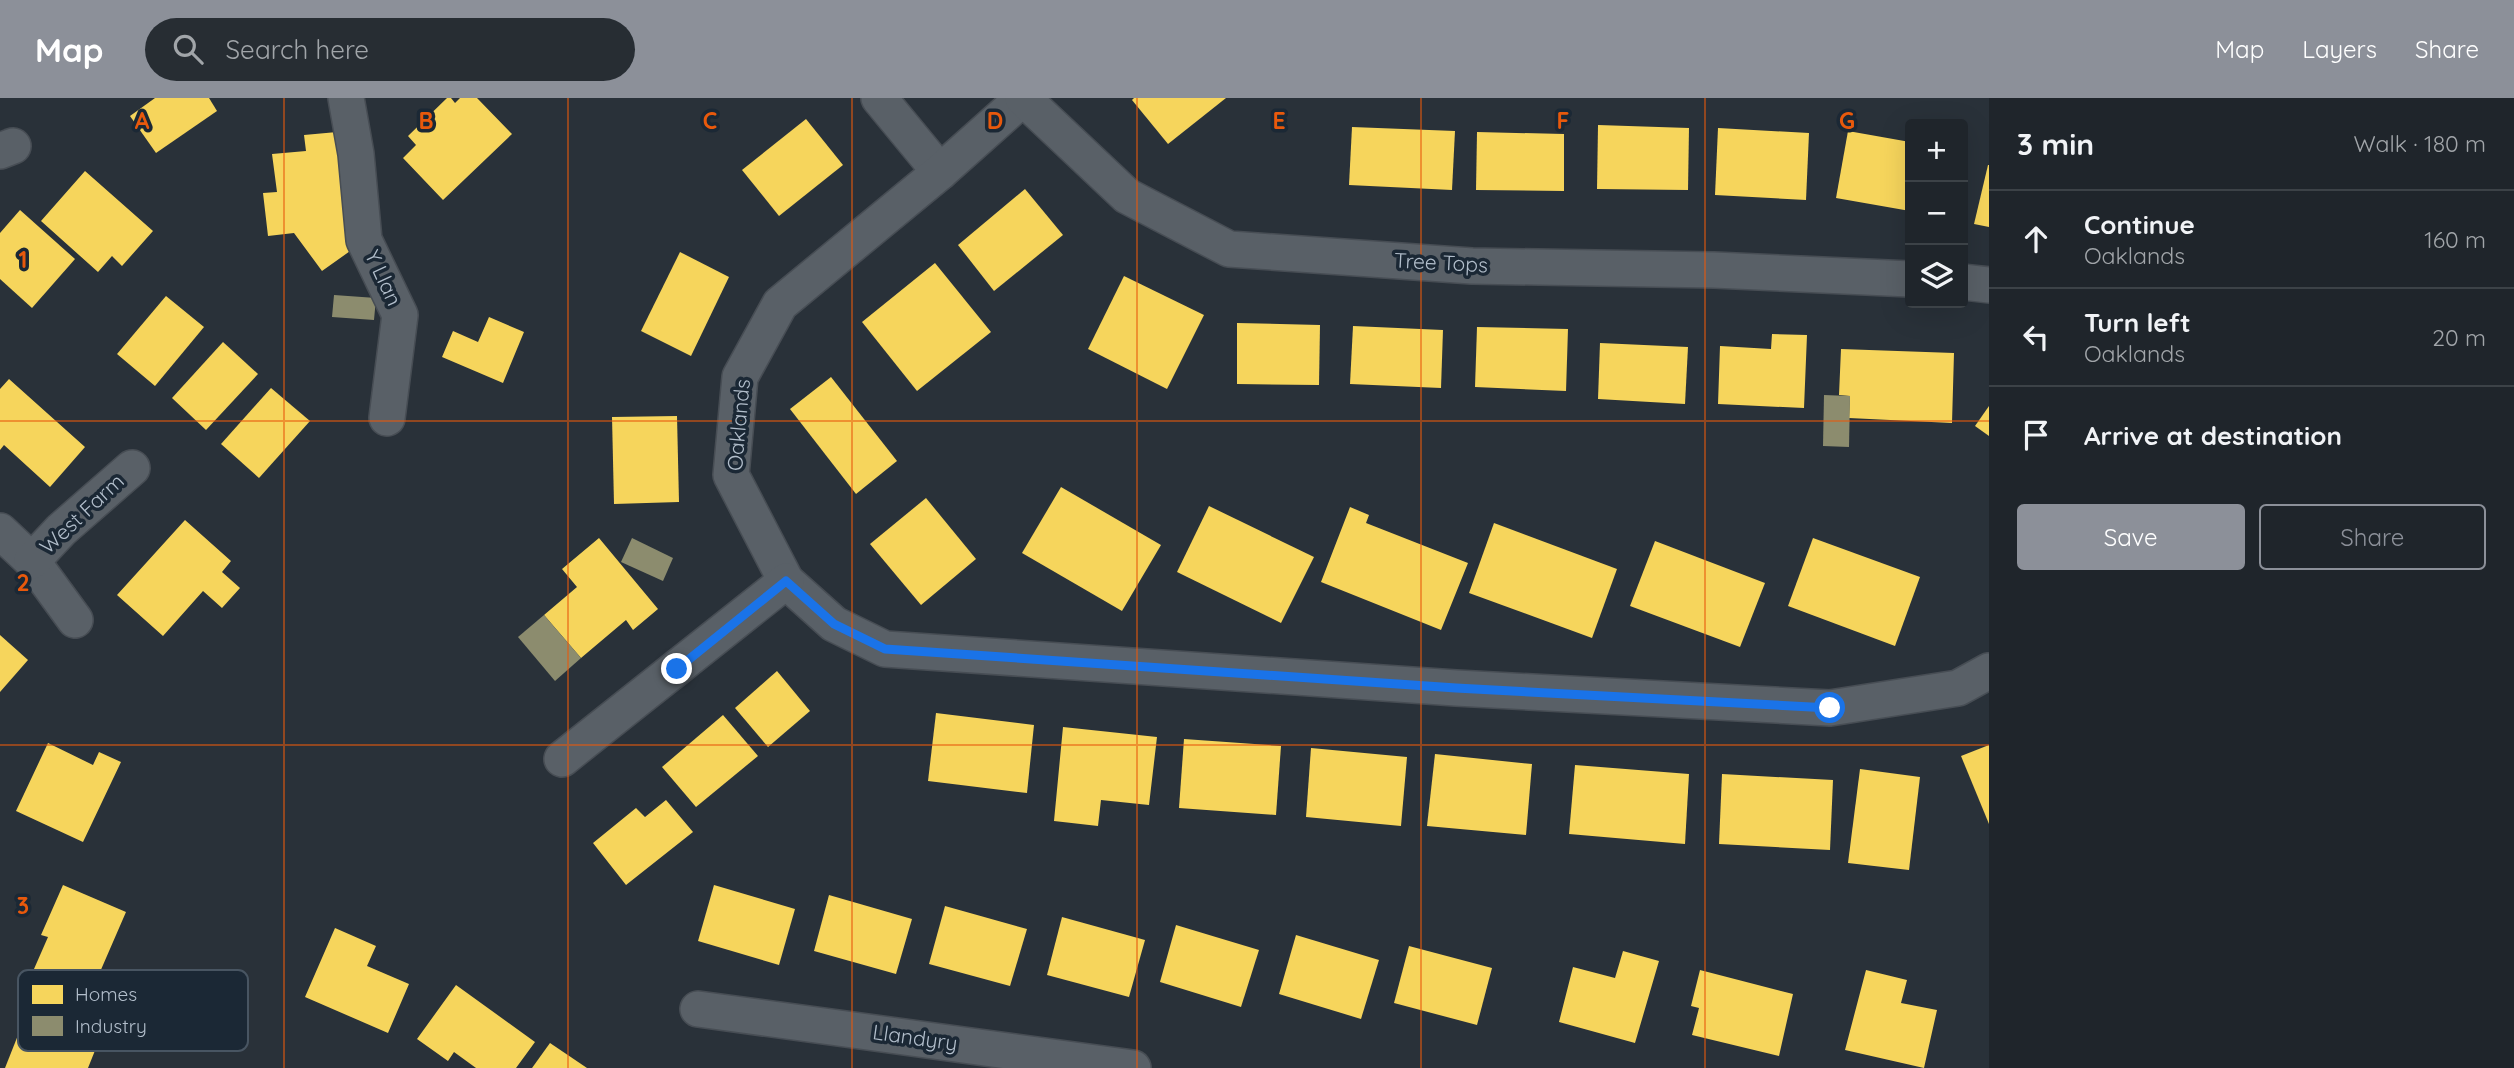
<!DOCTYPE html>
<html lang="en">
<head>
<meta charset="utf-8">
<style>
	body { margin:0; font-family:Quicksand,sans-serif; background:#272d33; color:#f1f3f6 }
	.controls { position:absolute; right:21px; top:21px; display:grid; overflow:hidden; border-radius:7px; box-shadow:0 7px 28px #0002 }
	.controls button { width:63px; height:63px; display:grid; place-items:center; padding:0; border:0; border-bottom:2px solid #3c4247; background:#1f252b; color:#f1f3f6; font:35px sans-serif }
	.stop { position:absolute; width:21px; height:21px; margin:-16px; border:5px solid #1a73e8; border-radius:50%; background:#fff }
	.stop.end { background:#1a73e8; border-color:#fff; box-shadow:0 2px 7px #0008 }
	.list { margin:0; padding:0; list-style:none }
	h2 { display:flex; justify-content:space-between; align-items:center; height:91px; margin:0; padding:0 28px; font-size:30px }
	h2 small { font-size:23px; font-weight:400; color:#a1a5a9 }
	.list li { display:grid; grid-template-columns:46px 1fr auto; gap:21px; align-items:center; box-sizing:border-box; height:98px; padding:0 28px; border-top:2px solid #3c4247 }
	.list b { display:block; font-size:26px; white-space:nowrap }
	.list p { margin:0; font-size:23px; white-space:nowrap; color:#a1a5a9 }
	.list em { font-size:23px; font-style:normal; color:#a1a5a9 }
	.actions { display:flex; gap:14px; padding:21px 28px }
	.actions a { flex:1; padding:16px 0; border:2px solid #8c9099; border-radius:7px; text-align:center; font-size:24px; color:#8c9099 }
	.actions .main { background:#8c9099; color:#fff }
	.icon { flex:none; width:38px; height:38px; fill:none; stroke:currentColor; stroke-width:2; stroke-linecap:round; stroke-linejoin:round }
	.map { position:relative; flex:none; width:1989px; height:970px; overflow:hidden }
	header { display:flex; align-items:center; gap:42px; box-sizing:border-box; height:98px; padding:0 35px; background:#8c9099; color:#fff }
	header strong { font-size:33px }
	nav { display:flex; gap:38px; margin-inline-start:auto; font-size:24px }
	.search { width:490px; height:63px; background:#272d33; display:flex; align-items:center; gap:18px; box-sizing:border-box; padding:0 24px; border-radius:38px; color:#a1a5a9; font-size:26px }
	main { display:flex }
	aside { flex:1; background:#1f252b }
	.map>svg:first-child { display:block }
	.homes { fill:#f6d55c }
	.industry { fill:#8c8c6e }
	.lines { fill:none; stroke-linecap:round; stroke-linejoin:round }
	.minor-casing { stroke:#474d54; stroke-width:38 }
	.minor { stroke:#596067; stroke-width:35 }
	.route { stroke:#1a73e8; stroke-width:9 }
	.grid { fill:none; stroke:#e8590c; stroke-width:2; stroke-opacity:0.55 }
	.labels { text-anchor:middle; stroke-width:7; stroke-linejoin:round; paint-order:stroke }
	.street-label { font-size:21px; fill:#b2becb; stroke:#1b2835 }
	.key { fill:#1b2835; stroke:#485562; stroke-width:2 }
	.key-label { font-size:19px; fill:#b2becb }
	.grid-label { font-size:23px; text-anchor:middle; font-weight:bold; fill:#e8590c; stroke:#1b2835; stroke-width:7; stroke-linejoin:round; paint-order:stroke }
</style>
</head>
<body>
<header>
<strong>Map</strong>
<div class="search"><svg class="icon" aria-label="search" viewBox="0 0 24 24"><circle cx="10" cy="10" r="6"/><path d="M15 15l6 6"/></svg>Search here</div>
<nav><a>Map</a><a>Layers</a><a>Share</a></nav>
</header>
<main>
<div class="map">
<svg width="1989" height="970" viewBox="0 0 1989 970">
	<rect width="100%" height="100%" fill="#293139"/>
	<g class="homes">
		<path d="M 155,0 L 209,0 L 217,13 L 156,55 L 130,18 Z"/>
		<path d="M 447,0 L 451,0 L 455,5 L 460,0 L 477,0 L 512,36 L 443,102 L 403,60 L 416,47 L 408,38 Z"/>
		<path d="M 1134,0 L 1226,0 L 1168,46 L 1132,2 Z"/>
		<path d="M 806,21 L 843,67 L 779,118 L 742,72 Z"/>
		<path d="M 1598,27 L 1689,30 L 1688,92 L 1597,91 Z"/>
		<path d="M 1352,29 L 1455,33 L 1452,92 L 1349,87 Z"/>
		<path d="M 1718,30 L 1809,35 L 1806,102 L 1715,97 Z"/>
		<path d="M 1848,33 L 1910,44 L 1910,113 L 1836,100 Z"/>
		<path d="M 337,34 L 360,146 L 322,173 L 294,135 L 268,138 L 263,95 L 277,94 L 272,56 L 306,53 L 304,37 Z"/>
		<path d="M 1477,34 L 1564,36 L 1564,93 L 1476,92 Z"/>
		<path d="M 1988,67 L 1989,67 L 1989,129 L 1974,126 Z"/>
		<path d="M 85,73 L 153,133 L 122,168 L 112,158 L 98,174 L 41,123 Z"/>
		<path d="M 1025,91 L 1063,137 L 994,193 L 958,147 Z"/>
		<path d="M 20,112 L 75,161 L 32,210 L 0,181 L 0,135 Z"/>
		<path d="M 680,154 L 729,179 L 691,258 L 641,233 Z"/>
		<path d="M 935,165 L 991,234 L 917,293 L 862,224 Z"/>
		<path d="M 1124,178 L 1204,217 L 1167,291 L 1088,251 Z"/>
		<path d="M 166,198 L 204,229 L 155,288 L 117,256 Z"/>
		<path d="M 489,219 L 524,234 L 503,285 L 442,259 L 453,233 L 478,244 Z"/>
		<path d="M 1237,225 L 1320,227 L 1319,287 L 1237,286 Z"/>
		<path d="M 1353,228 L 1443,232 L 1441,290 L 1350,286 Z"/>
		<path d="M 1477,229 L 1568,231 L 1566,293 L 1475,289 Z"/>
		<path d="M 1772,236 L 1807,237 L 1804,310 L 1718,306 L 1720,248 L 1771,251 Z"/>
		<path d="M 223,244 L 258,276 L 206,332 L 172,300 Z"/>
		<path d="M 1600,245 L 1688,249 L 1685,306 L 1598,301 Z"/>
		<path d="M 1841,251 L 1954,255 L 1952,325 L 1849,320 L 1850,298 L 1839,297 Z"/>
		<path d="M 831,279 L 897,363 L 856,396 L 790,311 Z"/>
		<path d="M 9,281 L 85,349 L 50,389 L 4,347 L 0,352 L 0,291 Z"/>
		<path d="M 271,290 L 310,323 L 259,380 L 221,346 Z"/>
		<path d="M 1989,308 L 1989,338 L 1975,328 Z"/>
		<path d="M 677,318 L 679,404 L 614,406 L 612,319 Z"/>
		<path d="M 1061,389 L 1161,447 L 1122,513 L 1022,455 Z"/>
		<path d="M 926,400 L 976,461 L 921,507 L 870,446 Z"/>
		<path d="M 1209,408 L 1314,459 L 1281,525 L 1177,474 Z"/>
		<path d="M 1350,409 L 1369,417 L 1366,425 L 1468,465 L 1441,532 L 1321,484 Z"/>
		<path d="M 185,422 L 231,463 L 222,474 L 240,490 L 222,510 L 203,493 L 163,538 L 117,497 Z"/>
		<path d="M 1494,425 L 1617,471 L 1592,540 L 1469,495 Z"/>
		<path d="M 599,440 L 658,511 L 633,532 L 626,522 L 581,560 L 544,517 L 577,489 L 562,471 Z"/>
		<path d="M 1813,440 L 1920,479 L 1895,548 L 1788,508 Z"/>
		<path d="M 1655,443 L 1765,485 L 1740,549 L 1630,508 Z"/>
		<path d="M 0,537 L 28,562 L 0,594 Z"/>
		<path d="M 777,573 L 810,613 L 768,649 L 735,610 Z"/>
		<path d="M 936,615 L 1034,627 L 1027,695 L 928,683 Z"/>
		<path d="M 723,617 L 758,658 L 696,709 L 662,669 Z"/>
		<path d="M 1063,629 L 1157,639 L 1149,707 L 1101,702 L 1098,728 L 1054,723 Z"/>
		<path d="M 1184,641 L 1281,648 L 1276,717 L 1179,710 Z"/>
		<path d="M 48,645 L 93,667 L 99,654 L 121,664 L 83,744 L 16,713 Z"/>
		<path d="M 1989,647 L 1989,726 L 1961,658 Z"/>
		<path d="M 1311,650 L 1407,659 L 1401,728 L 1306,719 Z"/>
		<path d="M 1435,656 L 1532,666 L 1526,737 L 1427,728 Z"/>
		<path d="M 1575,667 L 1689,676 L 1685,746 L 1569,736 Z"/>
		<path d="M 1860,671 L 1920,679 L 1909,772 L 1848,765 Z"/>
		<path d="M 1722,676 L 1833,682 L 1830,752 L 1719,746 Z"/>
		<path d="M 666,702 L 693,734 L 626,787 L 593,745 L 636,710 L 645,719 Z"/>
		<path d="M 63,787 L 126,814 L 77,927 L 20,903 L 48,839 L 41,837 Z"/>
		<path d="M 714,787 L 795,811 L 779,867 L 698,843 Z"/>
		<path d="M 829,797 L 912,821 L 896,876 L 814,853 Z"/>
		<path d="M 945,808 L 1027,831 L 1010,888 L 929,866 Z"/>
		<path d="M 1062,819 L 1145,842 L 1129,899 L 1047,877 Z"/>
		<path d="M 1176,827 L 1259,852 L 1241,909 L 1160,884 Z"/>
		<path d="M 335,830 L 376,848 L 367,868 L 409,886 L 388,935 L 305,899 Z"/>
		<path d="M 1296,837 L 1379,862 L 1361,921 L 1279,896 Z"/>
		<path d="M 1409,848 L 1492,870 L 1477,927 L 1394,905 Z"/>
		<path d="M 1623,853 L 1659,863 L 1635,945 L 1559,924 L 1573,869 L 1615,880 Z"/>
		<path d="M 1700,872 L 1793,896 L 1779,958 L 1692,937 L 1699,910 L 1691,908 Z"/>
		<path d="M 1866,872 L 1907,882 L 1901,905 L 1937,912 L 1924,970 L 1845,952 Z"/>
		<path d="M 456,887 L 535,944 L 516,970 L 476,970 L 454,954 L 448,963 L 417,941 Z"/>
		<path d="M 28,912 L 100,940 L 88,970 L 5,970 Z"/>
		<path d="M 550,945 L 587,970 L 532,970 Z"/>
	</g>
	<g class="industry">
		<path d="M 334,197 L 376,200 L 374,222 L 332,219 Z"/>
		<path d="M 1824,297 L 1850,298 L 1849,349 L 1823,348 Z"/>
		<path d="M 632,440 L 673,460 L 663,483 L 621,464 Z"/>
		<path d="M 544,517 L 581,560 L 555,583 L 518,539 Z"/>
	</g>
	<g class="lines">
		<defs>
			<g id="minor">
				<path d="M 346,0 L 356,56 L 364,142 L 400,217 L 387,320"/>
				<path d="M 879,0 L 940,74"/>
				<path d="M 1023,0 L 940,74 L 780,206 L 740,279 L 731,377 L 786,483 L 834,526 L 885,551 L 1456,590 L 1830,610 L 1958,590 L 1989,573"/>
				<path d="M 1023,0 L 1127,98 L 1229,151 L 1472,168 L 1714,172 L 1910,181"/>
				<path d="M 0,53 L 13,48"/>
				<path d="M 1963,184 L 1989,187"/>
				<path d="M 0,433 L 32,463 L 75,522"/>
				<path d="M 32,463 L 61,432 L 132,370"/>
				<path d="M 562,661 L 786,483"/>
				<path d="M 698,911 L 1133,970"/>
			</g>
		</defs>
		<use href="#minor" class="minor-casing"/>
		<use href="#minor" class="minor"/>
	</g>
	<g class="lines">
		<path class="route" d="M 677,571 L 786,483 L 834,526 L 885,551 L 1456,590 L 1830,610"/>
	</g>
	<path class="grid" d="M 284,0 L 284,970M 568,0 L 568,970M 852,0 L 852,970M 1137,0 L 1137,970M 1421,0 L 1421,970M 1705,0 L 1705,970M 0,323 L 1989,323M 0,647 L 1989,647"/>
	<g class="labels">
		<g class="street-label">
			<text transform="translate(1441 165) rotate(3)" y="7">Tree Tops</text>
			<text transform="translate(383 180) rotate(65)" y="7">Y Llan</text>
			<text transform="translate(739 327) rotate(-85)" y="7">Oaklands</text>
			<text transform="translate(82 416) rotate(-43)" y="7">West Farm</text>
			<text transform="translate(915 940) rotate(8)" y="7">Llandyry</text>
		</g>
	</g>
	<rect x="18" y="872" width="230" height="81" rx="10" class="key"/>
	<rect x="32" y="887" width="31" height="19" fill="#f6d55c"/>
	<rect x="32" y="918" width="31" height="20" fill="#8c8c6e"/>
	<g class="key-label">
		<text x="75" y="903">Homes</text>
		<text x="75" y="935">Industry</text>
	</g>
	<g class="grid-label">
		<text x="142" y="31">A</text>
		<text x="426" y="31">B</text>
		<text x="710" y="31">C</text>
		<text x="995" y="31">D</text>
		<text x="1279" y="31">E</text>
		<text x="1563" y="31">F</text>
		<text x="1847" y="31">G</text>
		<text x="23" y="170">1</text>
		<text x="23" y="493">2</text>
		<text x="23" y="816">3</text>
	</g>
</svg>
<div class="controls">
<button>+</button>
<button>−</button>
<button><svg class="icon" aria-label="layers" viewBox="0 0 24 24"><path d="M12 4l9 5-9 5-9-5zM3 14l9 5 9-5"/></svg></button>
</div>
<div class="stop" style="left:1830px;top:610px"></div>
<div class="stop end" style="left:677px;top:571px"></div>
</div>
<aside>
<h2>3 min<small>Walk · 180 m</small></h2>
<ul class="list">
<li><svg class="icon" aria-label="ahead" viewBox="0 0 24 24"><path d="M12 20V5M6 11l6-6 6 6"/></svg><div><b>Continue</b><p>Oaklands</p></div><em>160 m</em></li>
<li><svg class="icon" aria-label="left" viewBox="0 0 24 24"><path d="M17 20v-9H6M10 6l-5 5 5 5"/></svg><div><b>Turn left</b><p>Oaklands</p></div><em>20 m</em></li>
<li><svg class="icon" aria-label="arrive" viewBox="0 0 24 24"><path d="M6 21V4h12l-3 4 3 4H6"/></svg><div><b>Arrive at destination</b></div></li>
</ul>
<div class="actions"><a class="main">Save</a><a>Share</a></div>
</aside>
</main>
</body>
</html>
